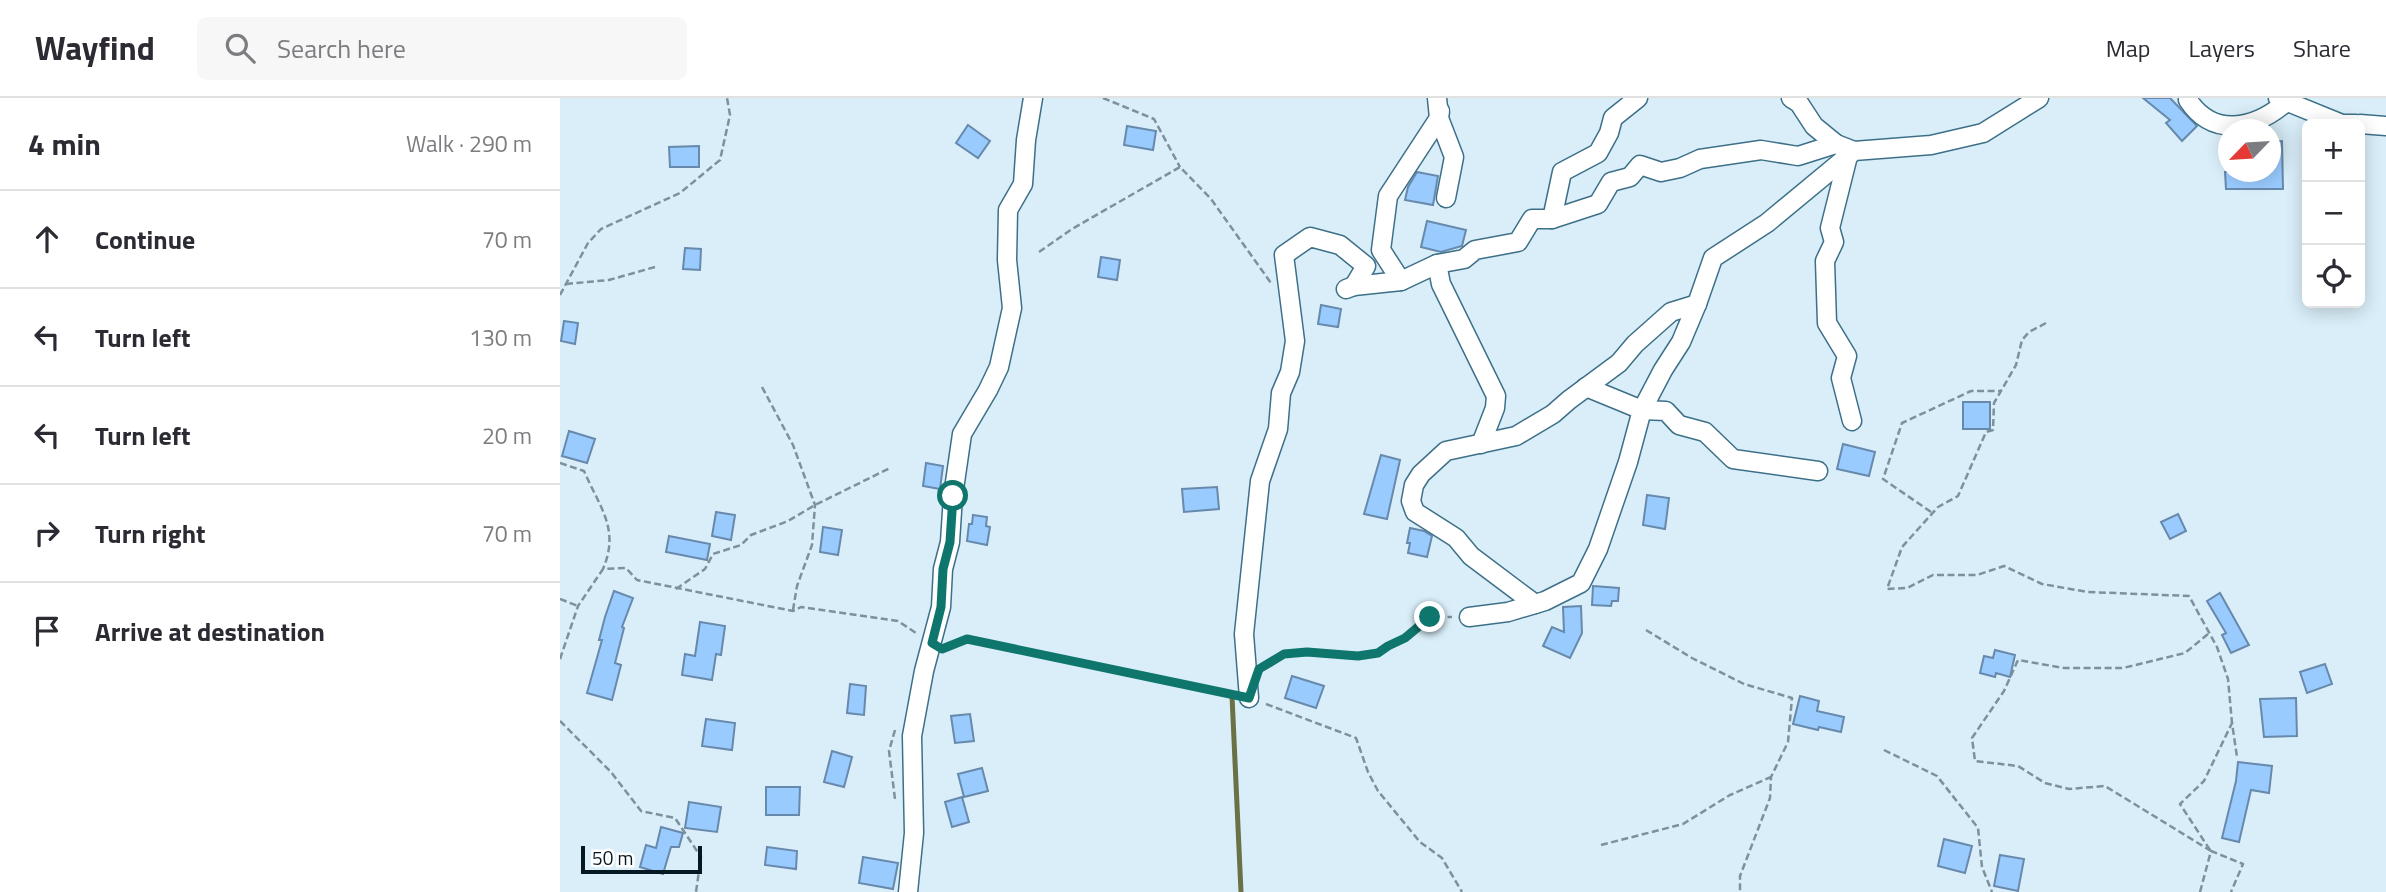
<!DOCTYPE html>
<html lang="en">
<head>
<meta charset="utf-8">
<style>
	body { margin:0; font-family:"Titillium Web",sans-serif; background:#f7f7f7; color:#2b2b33 }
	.controls { position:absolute; right:21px; top:21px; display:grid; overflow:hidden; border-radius:10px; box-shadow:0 4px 18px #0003 }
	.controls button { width:63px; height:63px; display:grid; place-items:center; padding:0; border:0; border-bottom:2px solid #e1e1e2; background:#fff; color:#2b2b33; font:35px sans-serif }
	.compass { position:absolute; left:1658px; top:21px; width:63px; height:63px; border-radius:50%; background:#fff; box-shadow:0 4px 18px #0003; rotate:245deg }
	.scale { position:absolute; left:21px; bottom:18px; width:121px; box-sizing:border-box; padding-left:7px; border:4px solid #041822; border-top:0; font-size:19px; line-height:24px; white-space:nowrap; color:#041822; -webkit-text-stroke:5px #fff; paint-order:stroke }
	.stop { position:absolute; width:21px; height:21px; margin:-16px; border:5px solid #0f766e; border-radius:50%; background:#fff }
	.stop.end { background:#0f766e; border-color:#fff; box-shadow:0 2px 7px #0008 }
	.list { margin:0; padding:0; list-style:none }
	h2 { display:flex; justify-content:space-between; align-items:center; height:91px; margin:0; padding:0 28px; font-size:30px }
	h2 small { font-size:23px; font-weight:400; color:#7c7c81 }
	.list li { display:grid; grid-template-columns:46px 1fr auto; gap:21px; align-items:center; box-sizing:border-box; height:98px; padding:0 28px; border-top:2px solid #e1e1e2 }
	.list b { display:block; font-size:26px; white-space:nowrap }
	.list em { font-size:23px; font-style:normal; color:#7c7c81 }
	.icon { flex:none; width:38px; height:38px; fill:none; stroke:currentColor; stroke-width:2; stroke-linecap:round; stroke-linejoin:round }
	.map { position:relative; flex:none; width:1826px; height:794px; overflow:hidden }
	header { display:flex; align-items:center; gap:42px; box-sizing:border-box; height:98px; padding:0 35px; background:#fff; border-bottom:2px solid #e1e1e2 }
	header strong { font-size:33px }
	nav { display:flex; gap:38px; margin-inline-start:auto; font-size:24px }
	.search { width:490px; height:63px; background:#f7f7f7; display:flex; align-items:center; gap:18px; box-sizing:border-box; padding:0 24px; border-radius:10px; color:#7c7c81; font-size:26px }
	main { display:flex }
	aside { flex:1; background:#fff }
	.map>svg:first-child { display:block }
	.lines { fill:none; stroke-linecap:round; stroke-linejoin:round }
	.stream { stroke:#6a7144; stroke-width:5 }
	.building { fill:#99cbfe; stroke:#6789ac; stroke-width:2 }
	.minor-casing { stroke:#3d7088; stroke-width:21 }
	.path { stroke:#7c919b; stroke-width:2.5; stroke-dasharray:7 3.5; stroke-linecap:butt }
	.minor { stroke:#fff; stroke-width:18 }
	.route { stroke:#0f766e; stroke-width:9 }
</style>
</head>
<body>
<header>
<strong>Wayfind</strong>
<div class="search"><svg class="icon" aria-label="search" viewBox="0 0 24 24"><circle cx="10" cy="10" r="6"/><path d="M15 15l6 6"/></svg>Search here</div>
<nav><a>Map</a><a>Layers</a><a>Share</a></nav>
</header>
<main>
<aside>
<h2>4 min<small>Walk · 290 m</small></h2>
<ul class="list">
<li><svg class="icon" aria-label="ahead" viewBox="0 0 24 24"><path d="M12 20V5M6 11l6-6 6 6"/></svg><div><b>Continue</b></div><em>70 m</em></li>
<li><svg class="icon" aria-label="left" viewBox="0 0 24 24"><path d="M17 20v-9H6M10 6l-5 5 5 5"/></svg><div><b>Turn left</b></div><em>130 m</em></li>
<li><svg class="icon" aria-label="left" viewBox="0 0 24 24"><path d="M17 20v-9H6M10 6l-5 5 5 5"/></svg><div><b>Turn left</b></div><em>20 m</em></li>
<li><svg class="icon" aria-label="right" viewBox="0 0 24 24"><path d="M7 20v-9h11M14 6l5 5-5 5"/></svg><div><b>Turn right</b></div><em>70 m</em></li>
<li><svg class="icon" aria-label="arrive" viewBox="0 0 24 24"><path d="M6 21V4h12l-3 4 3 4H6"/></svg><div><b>Arrive at destination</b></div></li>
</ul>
</aside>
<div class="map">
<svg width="1826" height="794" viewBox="0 0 1826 794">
	<rect width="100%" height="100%" fill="#d9eef9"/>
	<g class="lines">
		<path class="stream" d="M 672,598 L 681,794"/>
	</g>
	<g class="building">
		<path d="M 1583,0 L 1610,0 L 1637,28 L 1622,43 L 1606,25 L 1610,22 Z"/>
		<path d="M 408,27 L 430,43 L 418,60 L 396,45 Z"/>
		<path d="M 567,28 L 596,33 L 593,52 L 564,47 Z"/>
		<path d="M 1722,43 L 1723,91 L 1666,91 L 1665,74 L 1711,74 L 1711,44 Z"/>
		<path d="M 139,48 L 139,69 L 110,69 L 109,49 Z"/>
		<path d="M 857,74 L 878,78 L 873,107 L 845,102 L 848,89 Z"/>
		<path d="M 867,123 L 906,132 L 902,148 L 881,154 L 861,149 Z"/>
		<path d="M 125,150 L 141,151 L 140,172 L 123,171 Z"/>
		<path d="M 541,159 L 560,162 L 557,182 L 538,179 Z"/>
		<path d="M 761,207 L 781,211 L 778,229 L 758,226 Z"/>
		<path d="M 4,223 L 18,225 L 15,246 L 1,243 Z"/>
		<rect x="1403" y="304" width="27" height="27"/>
		<path d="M 9,333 L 35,341 L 27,365 L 2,358 Z"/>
		<path d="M 1283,346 L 1315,354 L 1309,378 L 1277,371 Z"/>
		<path d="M 821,357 L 840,362 L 827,421 L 804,416 Z"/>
		<path d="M 366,365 L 383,368 L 380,391 L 363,388 Z"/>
		<path d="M 657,389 L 659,411 L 624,414 L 622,391 Z"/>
		<path d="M 1087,397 L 1109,400 L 1105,431 L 1083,427 Z"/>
		<path d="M 156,414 L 175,417 L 171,442 L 152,438 Z"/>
		<path d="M 1618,416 L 1626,433 L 1610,441 L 1601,424 Z"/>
		<path d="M 413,417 L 427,419 L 426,428 L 430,429 L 427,447 L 407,443 L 409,426 L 412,426 Z"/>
		<path d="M 263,429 L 282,432 L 278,457 L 260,454 Z"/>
		<path d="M 850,430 L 864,433 L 872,438 L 867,459 L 848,455 L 850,445 L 847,445 Z"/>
		<path d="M 109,438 L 150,446 L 147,462 L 106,454 Z"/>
		<path d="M 1033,488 L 1059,490 L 1058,503 L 1052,503 L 1051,508 L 1032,507 Z"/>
		<path d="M 54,493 L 73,500 L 62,529 L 64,530 L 55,565 L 61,567 L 52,602 L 27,595 L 42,542 L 39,542 L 45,519 Z"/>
		<path d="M 1660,495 L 1689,547 L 1671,555 L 1662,537 L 1666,535 L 1647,503 Z"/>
		<path d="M 1021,508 L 1022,535 L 1010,560 L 983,548 L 992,529 L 1004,534 L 1003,509 Z"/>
		<path d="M 140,524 L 165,528 L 161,557 L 156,556 L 152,582 L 122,577 L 125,556 L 135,558 Z"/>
		<path d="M 1435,552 L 1455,557 L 1450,579 L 1436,575 L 1435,579 L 1420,575 L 1424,558 L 1433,560 Z"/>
		<path d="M 1765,566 L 1772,586 L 1747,595 L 1740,574 Z"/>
		<path d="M 732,578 L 764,588 L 756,610 L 725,600 Z"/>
		<path d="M 290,586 L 306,588 L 304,617 L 287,615 Z"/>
		<path d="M 1240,598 L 1259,603 L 1257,613 L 1284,619 L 1281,634 L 1259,629 L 1258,632 L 1233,626 Z"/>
		<path d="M 1736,600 L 1737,638 L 1704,639 L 1700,601 Z"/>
		<path d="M 410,616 L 414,643 L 395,645 L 391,618 Z"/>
		<path d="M 146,621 L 175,625 L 172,652 L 142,648 Z"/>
		<path d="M 272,653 L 292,659 L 284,689 L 264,684 Z"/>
		<path d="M 1678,664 L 1712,668 L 1709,695 L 1691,692 L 1679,744 L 1662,740 L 1676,683 Z"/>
		<path d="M 422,670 L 428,693 L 404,699 L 398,676 Z"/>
		<path d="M 206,689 L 240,689 L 239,717 L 206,717 Z"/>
		<path d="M 402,699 L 409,724 L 392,729 L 385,704 Z"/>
		<path d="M 129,704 L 161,709 L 157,734 L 125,730 Z"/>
		<path d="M 101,729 L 123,735 L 119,749 L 111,749 L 103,776 L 80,769 L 86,747 L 96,750 Z"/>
		<path d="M 1384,741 L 1412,748 L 1405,775 L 1378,768 Z"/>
		<path d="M 207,749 L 237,753 L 236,771 L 205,767 Z"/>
		<path d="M 1440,757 L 1464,761 L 1458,793 L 1434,788 Z"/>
		<path d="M 303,759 L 338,765 L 333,791 L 299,785 Z"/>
	</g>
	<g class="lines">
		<defs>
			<g id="minor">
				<path d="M 1231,0 L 1239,5 L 1254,28 L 1276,46"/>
				<path d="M 1629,0 L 1628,2 C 1653,40 1694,31 1725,5"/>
				<path d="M 1718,0 L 1782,26 L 1796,26"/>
				<path d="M 880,13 L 879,20 L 894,59 L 886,100"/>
				<path d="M 1800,26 L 1826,28"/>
				<path d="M 1288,58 L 1270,130 L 1274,144 L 1265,163 L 1267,225 L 1287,258 L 1281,280 L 1292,323"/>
				<path d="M 992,121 L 1002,74 L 1038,55 L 1049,35 L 1053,20 L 1078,0"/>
				<path d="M 877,166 L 881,186 L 936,298 L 935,310 L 921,346"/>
				<path d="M 841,183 L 821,152 L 828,98 L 879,20 L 877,0"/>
				<path d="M 786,191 L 794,188 L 841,183 L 877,166 L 904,161 L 915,152 L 958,144 L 972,121 L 992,121 L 1038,106 L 1051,84 L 1070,79 L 1080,67 L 1101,74 L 1120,70 L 1140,61 L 1201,52 L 1238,58 L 1276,46 L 1294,53"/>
				<path d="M 1026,289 L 1082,312 L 1106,313 L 1119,327 L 1145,334 L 1173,361 L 1258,373"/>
				<path d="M 967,507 L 975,506 L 911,458 L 896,440 L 855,414 L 851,403 L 854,387 L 861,376 L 886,353 L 956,338 L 993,316 L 1009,302 L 1059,265 L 1075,246 L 1111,214 L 1137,206"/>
				<path d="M 909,519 L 948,514 L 985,503 L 1021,485 L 1038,451 L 1068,364 L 1082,312 L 1103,272 L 1121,244 L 1137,206 L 1153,160 L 1207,125 L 1294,53 L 1371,47 L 1423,35 L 1479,0"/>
				<path d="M 689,600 L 684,536 L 700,383 L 718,331 L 721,295 L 730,274 L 735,243 L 724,157 L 750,139 L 780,147 L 806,168 L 794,188"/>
				<path d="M 348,794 L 354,735 L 352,638 L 364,573 L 381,509 L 383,471 L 390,444 L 393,398 L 402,336 L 428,292 L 439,269 L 452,210 L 447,162 L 448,112 L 463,86 L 466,42 L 473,0"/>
			</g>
		</defs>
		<use href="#minor" class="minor-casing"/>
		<g class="path">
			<path d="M 543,0 L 594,21 L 620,69"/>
			<path d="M 479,154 L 512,131 L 620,69 L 651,101 L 711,185"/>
			<path d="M 6,186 L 49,182 L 95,169"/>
			<path d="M 0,197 L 28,145 L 41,131 L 120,95 L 160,62 L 170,17 L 167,0"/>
			<path d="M 1486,225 L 1469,234 L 1462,242 L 1456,267 L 1434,305 L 1433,332 L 1426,334 L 1398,398 L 1378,409 L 1342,449 L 1327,491 L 1347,490 L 1373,477 L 1417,477 L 1444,468 L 1482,486 L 1528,494 L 1629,498 L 1657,549 L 1668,581 L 1672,625"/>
			<path d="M 202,289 L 233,347 L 255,407 L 252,447 L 237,488 L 233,512"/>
			<path d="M 0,365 L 24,373 C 40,410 60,431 43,471"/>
			<path d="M 1371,414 L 1323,381 L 1342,325 L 1411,293 L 1441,293"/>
			<path d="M 116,491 L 145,471 L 153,456 L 181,447 L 191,437 L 228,423 L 255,407 L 330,370"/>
			<path d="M 0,501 L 18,508"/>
			<path d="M 1086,532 L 1132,560 L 1184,586 L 1232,600 L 1228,644 L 1211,679 L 1210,700 L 1180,778 L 1180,794"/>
			<path d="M 1648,536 L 1625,555 L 1563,570 L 1504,570 L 1458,562 L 1444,593 L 1412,640 L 1415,663 L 1458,668 L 1485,685 L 1509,691 L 1545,688 L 1651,753"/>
			<path d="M 389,548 L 407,541 L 672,596"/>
			<path d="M 0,561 L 18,508 L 43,471 L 66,470 L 77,482 L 233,513 L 241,509 L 338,523 L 356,535"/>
			<path d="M 704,569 L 724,556 L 747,554 L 798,558 L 818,555 L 828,548 L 845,540 L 870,519 L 892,519"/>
			<path d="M 706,606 L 796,640 L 808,674 L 818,693 L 860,744 L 882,760 L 902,794"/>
			<path d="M 0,623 L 51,674 L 81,713 L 115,720 L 141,759 L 136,794"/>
			<path d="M 335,632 L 329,653 L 335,701"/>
			<path d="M 1324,652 L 1377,678 L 1418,730 L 1422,769 L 1432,794"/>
			<path d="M 1041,747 L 1123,726 L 1170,697 L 1211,679"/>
			<path d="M 1650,752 L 1620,706 L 1644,683 L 1672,625 L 1677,659"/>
			<path d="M 1640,794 L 1651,753 L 1683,766 L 1671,794"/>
		</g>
		<use href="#minor" class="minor"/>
	</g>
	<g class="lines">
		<path class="route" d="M 393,398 L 390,444 L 383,471 L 381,509 L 372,545 L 382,551 L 407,541 L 689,600 L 699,571 L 724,556 L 747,554 L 798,558 L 818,555 L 828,548 L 845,540 L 870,519"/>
	</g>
</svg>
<div class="controls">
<button>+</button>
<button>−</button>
<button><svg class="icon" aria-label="locate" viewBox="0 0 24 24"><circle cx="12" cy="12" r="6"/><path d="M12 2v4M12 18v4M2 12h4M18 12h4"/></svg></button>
</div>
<svg class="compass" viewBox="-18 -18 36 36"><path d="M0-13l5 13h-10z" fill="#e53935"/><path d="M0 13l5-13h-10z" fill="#7c7c81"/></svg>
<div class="scale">50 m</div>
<div class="stop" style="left:393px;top:398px"></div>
<div class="stop end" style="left:870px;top:519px"></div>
</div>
</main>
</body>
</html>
